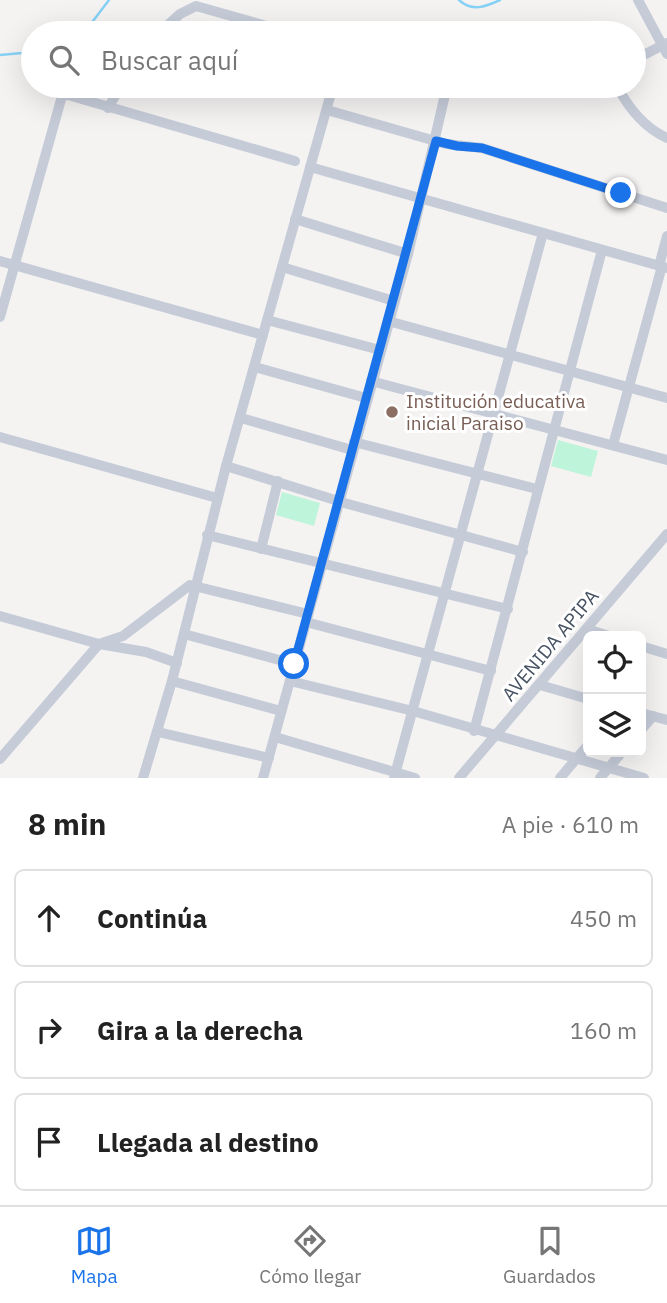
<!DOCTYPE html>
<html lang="es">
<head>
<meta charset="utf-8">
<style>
	body { margin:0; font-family:"IBM Plex Sans",sans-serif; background:#f2f2f2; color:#222 }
	.controls { position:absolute; right:21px; bottom:21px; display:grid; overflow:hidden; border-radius:10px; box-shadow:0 7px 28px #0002 }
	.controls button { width:63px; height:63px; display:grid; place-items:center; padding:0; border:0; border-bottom:2px solid #e0e0e0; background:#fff; color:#222; font:35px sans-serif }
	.stop { position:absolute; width:21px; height:21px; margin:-16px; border:5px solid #1a73e8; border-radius:50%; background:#fff }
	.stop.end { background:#1a73e8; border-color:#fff; box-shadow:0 2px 7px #0008 }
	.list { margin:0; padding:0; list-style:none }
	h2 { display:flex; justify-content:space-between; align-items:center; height:91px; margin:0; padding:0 28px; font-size:30px }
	h2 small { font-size:23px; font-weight:400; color:#767676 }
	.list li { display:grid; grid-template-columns:46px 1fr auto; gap:21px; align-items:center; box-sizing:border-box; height:98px; margin:0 14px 14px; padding:0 14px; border:2px solid #e0e0e0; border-radius:10px }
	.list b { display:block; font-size:26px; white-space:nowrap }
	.list em { font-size:23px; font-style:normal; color:#767676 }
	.icon { flex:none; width:38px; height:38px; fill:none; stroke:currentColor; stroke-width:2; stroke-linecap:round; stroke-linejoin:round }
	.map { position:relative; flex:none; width:667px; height:778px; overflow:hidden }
	.search { position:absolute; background:#fff; box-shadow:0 7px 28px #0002; left:21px; right:21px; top:21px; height:77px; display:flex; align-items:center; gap:18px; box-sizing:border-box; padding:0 24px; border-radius:38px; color:#767676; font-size:26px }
	.sheet { height:427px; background:#fff }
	nav { display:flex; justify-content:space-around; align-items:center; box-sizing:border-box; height:98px; border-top:2px solid #e0e0e0; background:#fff; font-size:19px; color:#767676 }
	nav a { display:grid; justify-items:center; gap:4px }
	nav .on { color:#1a73e8 }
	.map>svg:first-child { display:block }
	.pitch { fill:#bef5da }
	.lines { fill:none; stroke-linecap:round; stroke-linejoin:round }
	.stream { stroke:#86d2f6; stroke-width:2.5 }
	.minor { stroke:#c5ccd8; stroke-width:10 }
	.route { stroke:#1a73e8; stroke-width:9 }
	.education-dot { fill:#8d6e63; stroke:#fff; stroke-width:2.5 }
	.labels { text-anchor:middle; stroke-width:6; stroke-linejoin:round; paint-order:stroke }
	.education-label { font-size:19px; fill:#785e54; stroke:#fff; text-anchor:start }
	.street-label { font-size:19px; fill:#475262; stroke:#fff }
</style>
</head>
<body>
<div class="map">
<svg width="667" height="778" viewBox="0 0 667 778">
	<rect width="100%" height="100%" fill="#f5f2f2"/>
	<g class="pitch">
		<path d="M 558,440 L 598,451 L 591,477 L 551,466 Z"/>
		<path d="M 282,492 L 320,503 L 314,526 L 276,515 Z"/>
	</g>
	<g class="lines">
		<g class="stream">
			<path d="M 459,0 C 472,12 485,7 500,0"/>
			<path d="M 79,33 L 93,21 L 109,0"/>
			<path d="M 0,55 L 33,52"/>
		</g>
		<g class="minor">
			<path d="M 638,0 L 667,54"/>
			<path d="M 159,33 L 180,14 L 196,6 L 291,33"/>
			<path d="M 634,60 L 667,43"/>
			<path d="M 617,86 C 628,107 645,128 667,138"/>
			<path d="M 108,108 L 121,86"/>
			<path d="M 327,110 L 446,144 L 482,148 L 667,208"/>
			<path d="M 310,167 L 667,268"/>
			<path d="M 295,219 L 408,254"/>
			<path d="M 0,261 L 263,335"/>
			<path d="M 659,266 L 667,236"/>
			<path d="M 282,267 L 394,301"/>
			<path d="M 0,317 L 62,96 L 68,95 L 295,161"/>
			<path d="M 267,320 L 380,350"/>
			<path d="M 388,321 L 667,398"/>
			<path d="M 255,367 L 366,398"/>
			<path d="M 371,381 L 667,460"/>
			<path d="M 241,418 L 352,450"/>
			<path d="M 0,437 L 217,498"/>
			<path d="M 354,442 L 537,489"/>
			<path d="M 613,445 L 662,266"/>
			<path d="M 226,466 L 348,504 L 523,552"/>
			<path d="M 207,535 L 508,609"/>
			<path d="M 261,549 L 278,481"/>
			<path d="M 0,616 L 99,644 L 146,652 L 177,663"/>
			<path d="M 306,622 L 491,671"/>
			<path d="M 587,629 L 609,636"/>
			<path d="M 184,634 L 294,664"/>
			<path d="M 641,646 L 667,654"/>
			<path d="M 172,681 L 281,711"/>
			<path d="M 290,681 L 413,711 L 644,778"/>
			<path d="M 540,685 L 588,699"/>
			<path d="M 641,713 L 667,720"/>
			<path d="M 641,730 L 653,716"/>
			<path d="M 474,731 L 602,250"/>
			<path d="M 158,732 L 269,758"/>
			<path d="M 275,737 L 415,778"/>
			<path d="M 0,759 L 99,644 L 123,636 L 190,585 L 308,614"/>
			<path d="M 143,778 L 172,681 L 226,466 L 333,86"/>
			<path d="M 263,778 L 408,254 L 447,86"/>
			<path d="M 394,778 L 543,233"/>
			<path d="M 459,778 L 667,534"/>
			<path d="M 560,778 L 588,745"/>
			<path d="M 600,778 L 622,752"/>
		</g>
	</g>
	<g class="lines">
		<path class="route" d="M 294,664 L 436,141 L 457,146 L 482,148 L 621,193"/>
	</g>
	<circle class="education-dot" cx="392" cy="412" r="7"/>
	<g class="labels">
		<g class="education-label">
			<text x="406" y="408">Institución educativa<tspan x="406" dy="22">inicial Paraiso</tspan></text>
		</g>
		<g class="street-label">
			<text transform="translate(550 645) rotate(-50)" y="7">AVENIDA APIPA</text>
		</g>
	</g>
</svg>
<div class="controls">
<button><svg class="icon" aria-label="locate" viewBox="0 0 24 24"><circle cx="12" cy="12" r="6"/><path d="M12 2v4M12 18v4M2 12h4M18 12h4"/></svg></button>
<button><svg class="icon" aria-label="layers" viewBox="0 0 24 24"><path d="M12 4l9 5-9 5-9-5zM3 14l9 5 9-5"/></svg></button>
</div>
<div class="stop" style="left:294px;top:664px"></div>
<div class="stop end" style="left:621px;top:193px"></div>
<div class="search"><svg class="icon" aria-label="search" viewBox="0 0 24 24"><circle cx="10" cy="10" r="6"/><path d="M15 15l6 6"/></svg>Buscar aquí</div>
</div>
<section class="sheet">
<h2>8 min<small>A pie · 610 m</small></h2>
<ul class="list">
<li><svg class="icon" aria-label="ahead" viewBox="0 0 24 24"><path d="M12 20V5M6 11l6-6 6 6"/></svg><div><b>Continúa</b></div><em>450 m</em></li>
<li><svg class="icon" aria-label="right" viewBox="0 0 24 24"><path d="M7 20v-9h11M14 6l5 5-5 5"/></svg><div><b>Gira a la derecha</b></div><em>160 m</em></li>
<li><svg class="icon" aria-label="arrive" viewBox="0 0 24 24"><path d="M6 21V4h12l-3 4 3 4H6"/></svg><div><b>Llegada al destino</b></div></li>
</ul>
</section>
<nav>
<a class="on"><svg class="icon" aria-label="map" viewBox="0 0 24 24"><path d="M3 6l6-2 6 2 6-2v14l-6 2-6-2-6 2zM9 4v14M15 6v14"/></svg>Mapa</a>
<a><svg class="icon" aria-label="directions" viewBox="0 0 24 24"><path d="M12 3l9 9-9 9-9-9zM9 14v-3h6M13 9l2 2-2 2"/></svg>Cómo llegar</a>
<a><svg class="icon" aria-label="saved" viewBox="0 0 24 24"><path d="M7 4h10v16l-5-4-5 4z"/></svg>Guardados</a>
</nav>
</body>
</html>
